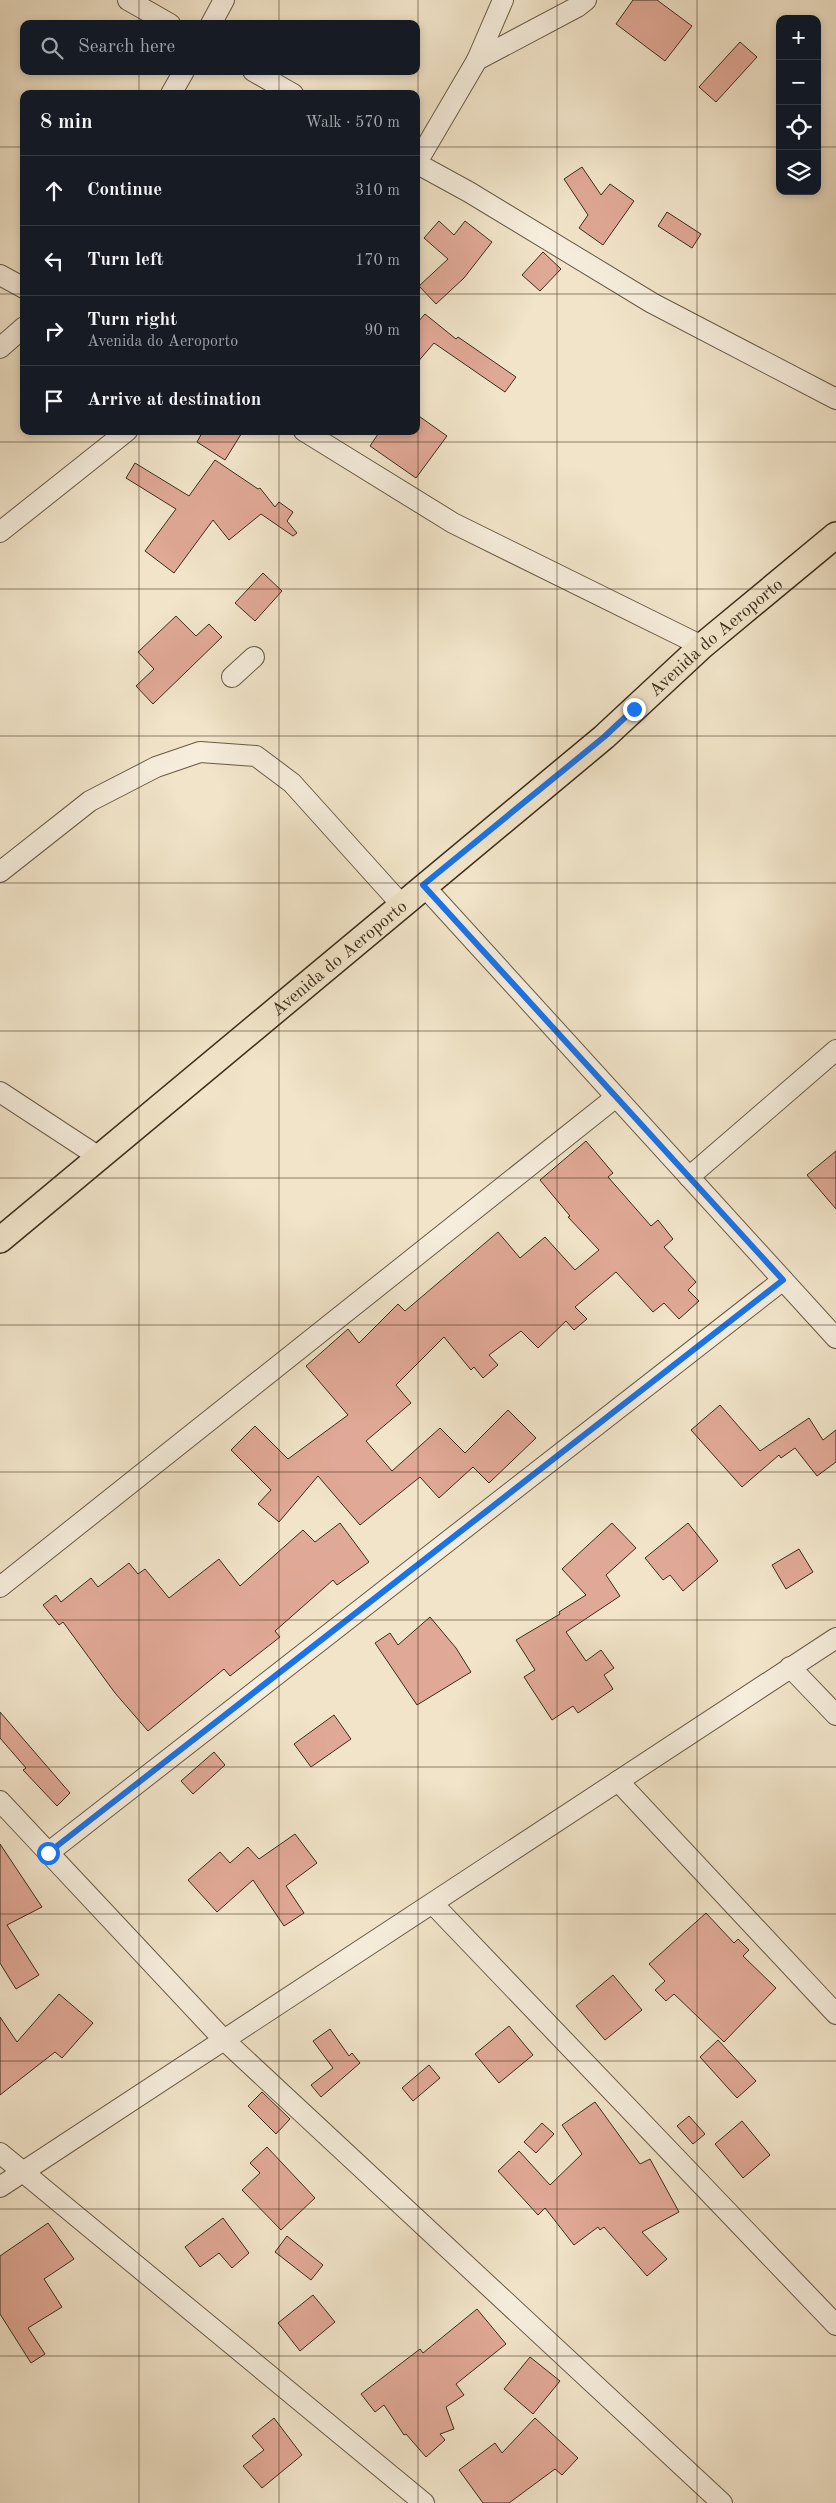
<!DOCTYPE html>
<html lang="en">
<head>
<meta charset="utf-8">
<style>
	body { margin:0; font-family:"Old Standard TT",serif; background:#242831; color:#f1f3f6 }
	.controls { position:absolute; right:15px; top:15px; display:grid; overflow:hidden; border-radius:10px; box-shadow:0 2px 8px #0003 }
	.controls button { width:45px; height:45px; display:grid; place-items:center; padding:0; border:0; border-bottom:1px solid #363941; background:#171b24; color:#f1f3f6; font:25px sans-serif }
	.stop { position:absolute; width:15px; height:15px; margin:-11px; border:4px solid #1a73e8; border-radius:50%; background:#fff }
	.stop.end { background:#1a73e8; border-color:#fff; box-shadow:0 1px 5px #0008 }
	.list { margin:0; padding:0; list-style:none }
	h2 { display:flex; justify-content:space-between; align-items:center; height:65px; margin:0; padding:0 20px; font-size:21px }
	h2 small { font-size:16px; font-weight:400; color:#9ea1a6 }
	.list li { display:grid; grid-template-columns:32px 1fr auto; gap:15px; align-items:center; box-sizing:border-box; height:70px; padding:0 20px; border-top:1px solid #363941 }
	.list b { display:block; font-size:19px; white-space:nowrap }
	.list p { margin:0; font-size:16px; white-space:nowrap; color:#9ea1a6 }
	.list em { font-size:16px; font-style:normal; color:#9ea1a6 }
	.icon { flex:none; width:28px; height:28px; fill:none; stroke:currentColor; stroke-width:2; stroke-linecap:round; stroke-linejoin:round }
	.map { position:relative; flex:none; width:836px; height:2503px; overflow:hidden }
	.search { position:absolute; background:#171b24; box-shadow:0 2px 8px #0003; left:20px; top:20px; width:400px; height:55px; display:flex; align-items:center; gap:12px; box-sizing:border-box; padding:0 18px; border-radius:10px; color:#9ea1a6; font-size:19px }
	.panel { position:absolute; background:#171b24; box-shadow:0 2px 8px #0003; left:20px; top:90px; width:400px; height:345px; border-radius:10px }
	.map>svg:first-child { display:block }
	.building { fill:#e0a896; stroke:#3c2d1c }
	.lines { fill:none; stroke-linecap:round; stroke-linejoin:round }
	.minor-casing { stroke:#695b47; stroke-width:22 }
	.major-casing { stroke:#3c2d1c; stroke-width:28 }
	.minor { stroke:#f6eddc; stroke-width:20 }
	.major { stroke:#f1e4c9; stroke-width:25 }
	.route { stroke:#1a73e8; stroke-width:6 }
	.grid { fill:none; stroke:#3c2d1c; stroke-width:1; stroke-opacity:0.55 }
	.labels { text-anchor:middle; stroke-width:4; stroke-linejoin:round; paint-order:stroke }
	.street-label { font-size:18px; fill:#3c2d1c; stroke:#f6eddc }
</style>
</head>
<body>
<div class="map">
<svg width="836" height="2503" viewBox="0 0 836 2503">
	<rect width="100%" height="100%" fill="#f1e4c9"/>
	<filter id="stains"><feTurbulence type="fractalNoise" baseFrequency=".004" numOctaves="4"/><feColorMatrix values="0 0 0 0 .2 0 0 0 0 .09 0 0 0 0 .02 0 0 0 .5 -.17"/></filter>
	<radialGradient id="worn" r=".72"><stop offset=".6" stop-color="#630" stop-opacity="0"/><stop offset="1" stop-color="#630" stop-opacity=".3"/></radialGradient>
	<g class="building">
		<path d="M 633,0 L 657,0 L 692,26 L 665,61 L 616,24 Z"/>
		<path d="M 740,42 L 757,57 L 716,102 L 699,87 Z"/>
		<path d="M 582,167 L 601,195 L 610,184 L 634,201 L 603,245 L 579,228 L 588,215 L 564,179 Z"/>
		<path d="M 667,212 L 701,234 L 692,248 L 658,226 Z"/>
		<path d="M 439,221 L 454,235 L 465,221 L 492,242 L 464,278 L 436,304 L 419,286 L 448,259 L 424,238 Z"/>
		<path d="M 543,252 L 561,269 L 540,291 L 522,275 Z"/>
		<path d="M 425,314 L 456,339 L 458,337 L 516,377 L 505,392 L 434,343 L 416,364 L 416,324 Z"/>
		<path d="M 416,414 L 447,436 L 416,478 L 370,446 L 380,431 L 416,431 Z"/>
		<path d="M 203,431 L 243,431 L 225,460 L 197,442 Z"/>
		<path d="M 215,460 L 258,489 L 260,488 L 275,507 L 279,502 L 293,512 L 287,521 L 297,533 L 293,536 L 261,514 L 229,540 L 213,520 L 174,573 L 145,551 L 176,509 L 126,478 L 135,463 L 189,496 Z"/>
		<path d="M 263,573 L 282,591 L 255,621 L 235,603 Z"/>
		<path d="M 176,616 L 196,636 L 209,624 L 222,637 L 153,704 L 136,686 L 154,669 L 138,652 Z"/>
		<path d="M 586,1141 L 613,1173 L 608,1177 L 651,1226 L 658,1220 L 673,1239 L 664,1247 L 696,1282 L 688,1290 L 699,1301 L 679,1319 L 664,1303 L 653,1312 L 616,1272 L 575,1307 L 587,1319 L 574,1330 L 566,1321 L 538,1348 L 521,1331 L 489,1355 L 498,1365 L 483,1378 L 474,1367 L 471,1370 L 444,1337 L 396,1385 L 411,1403 L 366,1441 L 392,1471 L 440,1428 L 465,1453 L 508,1410 L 536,1438 L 489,1483 L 473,1467 L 439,1498 L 420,1477 L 360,1525 L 318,1476 L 279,1522 L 258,1504 L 271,1490 L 231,1450 L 255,1426 L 288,1459 L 348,1415 L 306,1366 L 348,1329 L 359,1343 L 398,1304 L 405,1311 L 498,1232 L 520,1258 L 545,1237 L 575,1270 L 599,1250 L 568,1217 L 570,1216 L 540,1180 Z"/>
		<path d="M 836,1151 L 836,1209 L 807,1175 Z"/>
		<path d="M 720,1405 L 760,1451 L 809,1418 L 823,1440 L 836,1430 L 836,1462 L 817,1476 L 795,1448 L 781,1458 L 779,1455 L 742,1487 L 691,1430 Z"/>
		<path d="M 340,1523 L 369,1562 L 337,1585 L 333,1580 L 275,1631 L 280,1637 L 230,1676 L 224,1669 L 148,1731 L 115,1693 L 63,1622 L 59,1625 L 43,1605 L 56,1595 L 61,1602 L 91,1578 L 98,1587 L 129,1563 L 138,1574 L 145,1569 L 169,1598 L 219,1559 L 240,1586 L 303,1530 L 315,1542 Z"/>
		<path d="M 612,1523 L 636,1548 L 606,1575 L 620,1596 L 566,1632 L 586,1661 L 601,1650 L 614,1668 L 604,1675 L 613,1689 L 578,1713 L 573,1706 L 552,1720 L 524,1677 L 535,1670 L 516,1640 L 560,1614 L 559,1612 L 586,1595 L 562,1569 Z"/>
		<path d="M 688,1523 L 718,1561 L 683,1591 L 670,1575 L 663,1580 L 645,1558 Z"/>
		<path d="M 799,1549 L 813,1572 L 786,1589 L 772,1565 Z"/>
		<path d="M 430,1617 L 456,1648 L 471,1672 L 417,1705 L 375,1643 L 390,1633 L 398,1645 Z"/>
		<path d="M 0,1712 L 70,1793 L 57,1806 L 23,1770 L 26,1768 L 0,1738 Z"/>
		<path d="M 334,1715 L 351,1739 L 311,1767 L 294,1744 Z"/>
		<path d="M 214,1752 L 225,1765 L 193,1794 L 181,1781 Z"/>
		<path d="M 295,1834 L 317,1863 L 286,1886 L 304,1913 L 284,1926 L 253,1880 L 217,1912 L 188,1880 L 220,1852 L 230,1863 L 248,1847 L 259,1859 Z"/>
		<path d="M 0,1844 L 42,1907 L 7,1925 L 39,1975 L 16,1989 L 0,1963 Z"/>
		<path d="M 706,1913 L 734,1943 L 738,1939 L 749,1950 L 743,1956 L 776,1988 L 724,2042 L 674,1994 L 666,2001 L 655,1990 L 665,1981 L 649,1964 Z"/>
		<path d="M 613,1975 L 642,2010 L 605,2040 L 576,2006 Z"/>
		<path d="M 59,1994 L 93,2023 L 62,2058 L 55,2052 L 0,2095 L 0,2017 L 17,2042 Z"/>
		<path d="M 509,2026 L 533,2055 L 499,2083 L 475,2054 Z"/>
		<path d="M 330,2029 L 349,2056 L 352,2053 L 360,2063 L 321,2097 L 311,2085 L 333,2068 L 313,2041 Z"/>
		<path d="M 718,2040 L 756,2081 L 737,2098 L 700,2057 Z"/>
		<path d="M 429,2065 L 440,2078 L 413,2101 L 402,2088 Z"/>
		<path d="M 262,2092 L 290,2119 L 276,2134 L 248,2106 Z"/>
		<path d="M 595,2102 L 640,2164 L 650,2159 L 679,2212 L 642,2232 L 667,2259 L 647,2276 L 604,2227 L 600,2230 L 598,2227 L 574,2245 L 545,2208 L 538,2215 L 498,2171 L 519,2151 L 550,2185 L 582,2154 L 562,2125 Z"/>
		<path d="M 689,2116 L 705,2134 L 693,2144 L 677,2126 Z"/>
		<path d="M 742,2121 L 770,2155 L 743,2178 L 715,2144 Z"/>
		<path d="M 542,2123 L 554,2134 L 536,2153 L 524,2142 Z"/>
		<path d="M 267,2147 L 315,2198 L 281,2230 L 242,2190 L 260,2173 L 250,2163 Z"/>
		<path d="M 223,2218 L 249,2253 L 232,2268 L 219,2253 L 200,2267 L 185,2247 Z"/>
		<path d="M 48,2223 L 74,2259 L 44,2279 L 62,2307 L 28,2328 L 45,2354 L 31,2363 L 0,2314 L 0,2256 Z"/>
		<path d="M 287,2236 L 323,2265 L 311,2280 L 275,2252 Z"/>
		<path d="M 313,2295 L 335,2322 L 300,2351 L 278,2323 Z"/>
		<path d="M 477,2309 L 506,2344 L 456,2384 L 464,2395 L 446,2407 L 454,2429 L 440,2434 L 445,2440 L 426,2457 L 406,2434 L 404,2435 L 384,2405 L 375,2412 L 361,2394 L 420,2349 L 423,2353 Z"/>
		<path d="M 530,2357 L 560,2381 L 533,2414 L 504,2389 Z"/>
		<path d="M 274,2418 L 302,2455 L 262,2488 L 243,2466 L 264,2450 L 252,2436 Z"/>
		<path d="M 535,2418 L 578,2458 L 562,2475 L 555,2469 L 509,2503 L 483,2503 L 459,2470 L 495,2443 L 502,2453 Z"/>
	</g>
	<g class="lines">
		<defs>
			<g id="minor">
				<path d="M 128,0 L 170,24"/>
				<path d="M 211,24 L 224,0"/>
				<path d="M 477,60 L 577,7 L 586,0"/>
				<path d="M 253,71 L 293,94"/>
				<path d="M 171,94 L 184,71"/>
				<path d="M 416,163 L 469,192 L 652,303 L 836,399"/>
				<path d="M 416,164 L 477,60 L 503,0"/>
				<path d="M 0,275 L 24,288"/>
				<path d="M 0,348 L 24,327"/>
				<path d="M 304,431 L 453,523 L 702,646"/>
				<path d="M 0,532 L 127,431"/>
				<path d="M 232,677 L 254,657"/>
				<path d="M 0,872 L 90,801 L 156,767 L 200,752 L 256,756 L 292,783 L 401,904"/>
				<path d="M 423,885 L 836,1338"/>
				<path d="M 0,1092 L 99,1157"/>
				<path d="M 689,1177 L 836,1050"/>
				<path d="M 0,1587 L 616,1097"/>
				<path d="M 790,1667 L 836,1715"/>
				<path d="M 618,1781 L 836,2014"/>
				<path d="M 0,1801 L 223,2039 L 722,2503"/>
				<path d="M 48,1853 L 783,1280"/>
				<path d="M 433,1904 L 836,2325"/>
				<path d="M 0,2153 L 424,2503"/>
				<path d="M 0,2187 L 836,1638"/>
			</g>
			<g id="major">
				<path id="s1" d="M 0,1240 L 604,737 L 702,646 L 836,535"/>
			</g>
		</defs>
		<use href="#minor" class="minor-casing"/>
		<use href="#major" class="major-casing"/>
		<use href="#minor" class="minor"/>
		<use href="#major" class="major"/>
	</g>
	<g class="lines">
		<path class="route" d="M 48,1853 L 783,1280 L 423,885 L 604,737 L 634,709"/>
	</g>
	<path class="grid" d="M 139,0 L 139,24M 279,0 L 279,24M 418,0 L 418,2503M 557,0 L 557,2503M 697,0 L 697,2503M 139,71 L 139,94M 279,71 L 279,94M 0,147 L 24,147M 416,147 L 780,147M 817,147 L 836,147M 0,294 L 24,294M 416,294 L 836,294M 139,431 L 139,2503M 279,431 L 279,2503M 0,442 L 836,442M 0,589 L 836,589M 0,736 L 836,736M 0,883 L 836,883M 0,1031 L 836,1031M 0,1178 L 836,1178M 0,1325 L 836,1325M 0,1472 L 836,1472M 0,1620 L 836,1620M 0,1767 L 836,1767M 0,1914 L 836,1914M 0,2061 L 836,2061M 0,2209 L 836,2209M 0,2356 L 836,2356"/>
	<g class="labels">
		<g class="street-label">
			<text dy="6" stroke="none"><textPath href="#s1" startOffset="936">Avenida do Aeroporto</textPath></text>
			<text dy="6" stroke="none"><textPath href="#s1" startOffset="441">Avenida do Aeroporto</textPath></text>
		</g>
	</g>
	<rect width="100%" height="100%" filter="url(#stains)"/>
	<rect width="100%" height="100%" fill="url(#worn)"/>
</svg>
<div class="controls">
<button>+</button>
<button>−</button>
<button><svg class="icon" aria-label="locate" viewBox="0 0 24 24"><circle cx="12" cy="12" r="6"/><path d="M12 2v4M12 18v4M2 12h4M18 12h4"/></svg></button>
<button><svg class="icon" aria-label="layers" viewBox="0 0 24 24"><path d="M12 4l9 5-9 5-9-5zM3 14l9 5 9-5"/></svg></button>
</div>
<div class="stop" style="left:48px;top:1853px"></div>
<div class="stop end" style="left:634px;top:709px"></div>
<div class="search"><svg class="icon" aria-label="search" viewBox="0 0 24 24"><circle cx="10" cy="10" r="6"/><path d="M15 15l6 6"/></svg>Search here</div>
<section class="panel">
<h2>8 min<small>Walk · 570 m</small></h2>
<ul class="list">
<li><svg class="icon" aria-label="ahead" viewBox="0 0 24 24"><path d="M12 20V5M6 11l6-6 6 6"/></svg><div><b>Continue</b></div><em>310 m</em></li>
<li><svg class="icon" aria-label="left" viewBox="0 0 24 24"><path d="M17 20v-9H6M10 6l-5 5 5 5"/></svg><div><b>Turn left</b></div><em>170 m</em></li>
<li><svg class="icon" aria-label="right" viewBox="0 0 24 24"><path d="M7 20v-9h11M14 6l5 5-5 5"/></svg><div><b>Turn right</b><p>Avenida do Aeroporto</p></div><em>90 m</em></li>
<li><svg class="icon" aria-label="arrive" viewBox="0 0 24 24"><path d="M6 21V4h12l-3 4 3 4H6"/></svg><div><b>Arrive at destination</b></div></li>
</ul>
</section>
</div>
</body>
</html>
